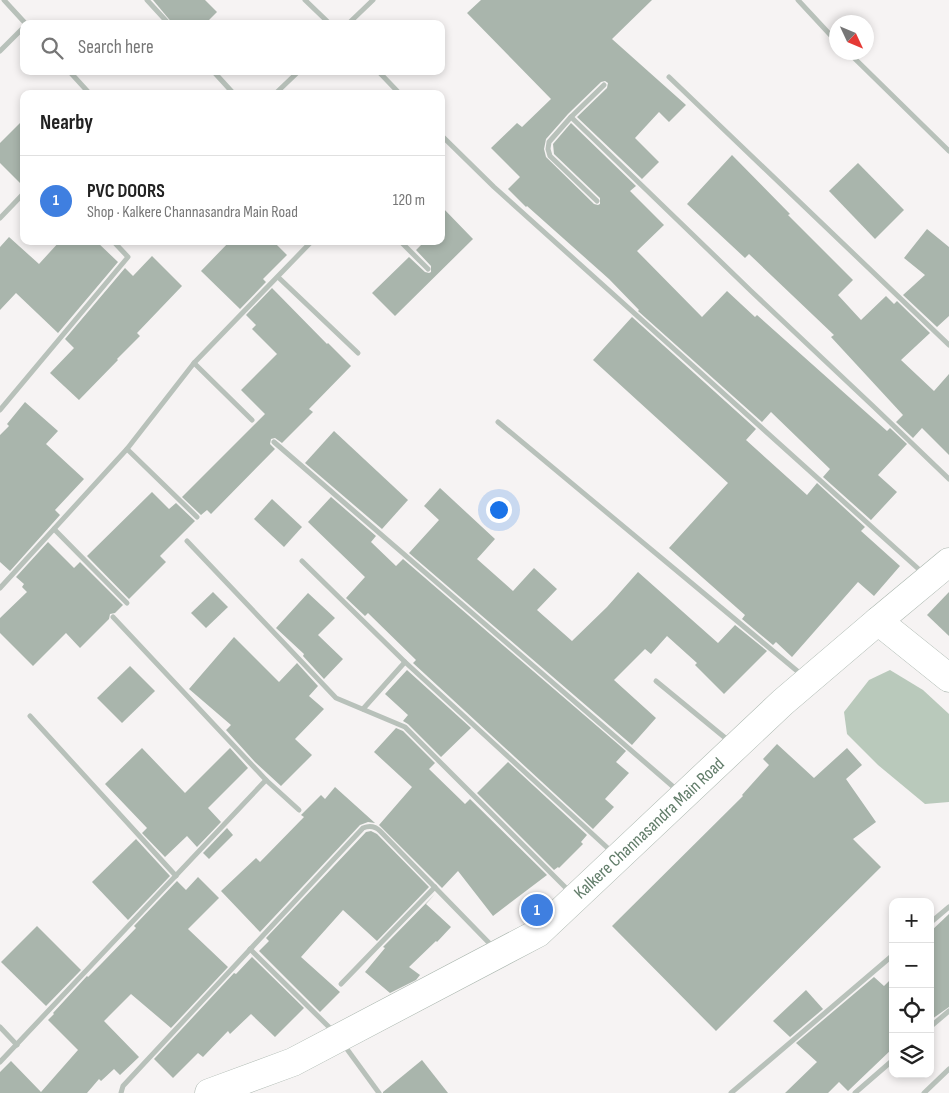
<!DOCTYPE html>
<html lang="en">
<head>
<meta charset="utf-8">
<style>
	body { margin:0; font-family:"Sofia Sans Condensed",sans-serif; background:#f6f6f6; color:#222 }
	.controls { position:absolute; right:15px; bottom:15px; display:grid; overflow:hidden; border-radius:10px; box-shadow:0 2px 8px #0003 }
	.controls button { width:45px; height:45px; display:grid; place-items:center; padding:0; border:0; border-bottom:1px solid #e0e0e0; background:#fff; color:#222; font:25px sans-serif }
	.compass { position:absolute; left:829px; top:15px; width:45px; height:45px; border-radius:50%; background:#fff; box-shadow:0 2px 8px #0003; rotate:134deg }
	.you { position:absolute; left:498px; top:509px; width:18px; height:18px; margin:-12px; border:4px solid #fff; border-radius:50%; background:#1a73e8; box-shadow:0 0 0 8px #1a73e833 }
	.badge { display:grid; place-items:center; width:32px; height:32px; border-radius:50%; background:#dc2dcb; color:#fff; font-size:16px; font-weight:700 }
	.pin { position:absolute; translate:-50% -50%; border:2px solid #fff; box-shadow:0 1px 5px #0006 }
	.list { margin:0; padding:0; list-style:none }
	h2 { display:flex; justify-content:space-between; align-items:center; height:65px; margin:0; padding:0 20px; font-size:21px }
	h2 small { font-size:16px; font-weight:400; color:#767676 }
	.list li { display:grid; grid-template-columns:32px 1fr auto; gap:15px; align-items:center; box-sizing:border-box; height:90px; padding:0 20px; border-top:1px solid #e0e0e0 }
	.list b { display:block; font-size:19px; white-space:nowrap }
	.list p { margin:0; font-size:16px; white-space:nowrap; color:#767676 }
	.list em { font-size:16px; font-style:normal; color:#767676 }
	.icon { flex:none; width:28px; height:28px; fill:none; stroke:currentColor; stroke-width:2; stroke-linecap:round; stroke-linejoin:round }
	.map { position:relative; flex:none; width:949px; height:1093px; overflow:hidden }
	.search { position:absolute; background:#fff; box-shadow:0 2px 8px #0003; left:20px; top:20px; width:425px; height:55px; display:flex; align-items:center; gap:12px; box-sizing:border-box; padding:0 18px; border-radius:10px; color:#767676; font-size:19px }
	.panel { position:absolute; background:#fff; box-shadow:0 2px 8px #0003; left:20px; top:90px; width:425px; height:155px; border-radius:10px }
	.map>svg:first-child { display:block }
	.water { fill:#b9c9bb }
	.building { fill:#a9b5ac }
	.lines { fill:none; stroke-linecap:round; stroke-linejoin:round }
	.secondary-casing { stroke:#aab6ae; stroke-width:29 }
	.street { stroke:#b8c1ba; stroke-width:5 }
	.secondary { stroke:#fff; stroke-width:28 }
	.labels { text-anchor:middle; stroke-width:5; stroke-linejoin:round; paint-order:stroke }
	.street-label { font-size:18px; fill:#627d6a; stroke:#fff }
</style>
</head>
<body>
<div class="map">
<svg width="949" height="1093" viewBox="0 0 949 1093">
	<rect width="100%" height="100%" fill="#f6f3f3"/>
	<path class="water" d="M 890,670 L 923,690 L 949,714 L 949,802 L 925,804 L 878,765 L 847,734 L 844,712 L 869,680 Z"/>
	<g class="building">
		<path d="M 153,0 L 205,0 L 217,12 L 205,24 L 173,24 Z"/>
		<path d="M 481,0 L 652,0 L 612,39 L 686,105 L 669,122 L 659,112 L 635,138 L 659,162 L 642,179 L 577,117 L 607,88 L 608,83 L 605,81 L 601,82 L 568,114 L 546,139 L 544,149 L 546,157 L 594,204 L 598,205 L 600,204 L 600,198 L 554,154 L 553,144 L 571,123 L 636,186 L 630,191 L 664,225 L 637,251 L 702,317 L 727,291 L 755,317 L 757,315 L 887,431 L 890,428 L 907,444 L 878,475 L 897,492 L 871,520 L 823,477 L 830,469 L 771,412 L 762,422 L 638,311 L 639,310 L 609,279 L 527,206 L 526,207 L 508,189 L 520,177 L 491,148 L 517,123 L 522,127 L 551,99 L 467,13 Z"/>
		<path d="M 24,119 L 24,187 L 0,163 L 0,143 Z"/>
		<path d="M 732,155 L 790,214 L 788,215 L 853,280 L 838,295 L 861,320 L 886,296 L 894,304 L 897,301 L 930,333 L 901,360 L 934,391 L 949,374 L 949,455 L 922,428 L 913,438 L 896,422 L 903,415 L 831,337 L 834,335 L 749,254 L 745,258 L 687,204 Z"/>
		<path d="M 858,163 L 904,210 L 875,239 L 829,191 Z"/>
		<path d="M 441,206 L 473,239 L 395,316 L 372,293 L 409,257 L 425,272 L 429,273 L 431,272 L 431,266 L 416,250 L 425,241 L 441,241 Z"/>
		<path d="M 927,229 L 949,247 L 949,316 L 937,327 L 903,295 L 925,275 L 904,258 Z"/>
		<path d="M 9,237 L 39,264 L 60,241 L 96,241 L 118,262 L 58,333 L 16,293 L 0,310 L 0,247 Z"/>
		<path d="M 230,241 L 273,241 L 287,255 L 263,279 L 266,282 L 240,309 L 201,271 Z"/>
		<path d="M 152,256 L 182,286 L 137,333 L 140,336 L 117,359 L 118,360 L 79,400 L 50,373 L 74,348 L 65,339 L 125,268 L 133,276 Z"/>
		<path d="M 272,288 L 327,344 L 328,343 L 351,366 L 309,409 L 313,412 L 282,443 L 275,438 L 271,439 L 270,444 L 275,449 L 211,514 L 207,510 L 201,515 L 182,497 L 265,414 L 241,390 L 277,354 L 252,329 L 256,325 L 246,315 Z"/>
		<path d="M 632,317 L 756,429 L 746,440 L 807,495 L 817,483 L 865,527 L 861,531 L 900,566 L 874,596 L 858,582 L 792,657 L 776,642 L 773,645 L 742,619 L 745,615 L 669,548 L 728,483 L 593,360 Z"/>
		<path d="M 25,402 L 58,431 L 46,444 L 84,479 L 55,510 L 60,515 L 10,571 L 0,562 L 0,435 L 9,426 L 7,424 Z"/>
		<path d="M 334,431 L 408,500 L 382,529 L 305,463 Z"/>
		<path d="M 440,488 L 495,539 L 477,559 L 513,591 L 534,568 L 557,589 L 537,610 L 572,641 L 607,607 L 638,572 L 718,643 L 735,625 L 767,651 L 724,694 L 695,665 L 697,663 L 667,636 L 651,654 L 645,649 L 614,680 L 656,718 L 632,745 L 409,553 L 439,520 L 424,506 Z"/>
		<path d="M 152,492 L 169,509 L 176,503 L 195,521 L 160,556 L 166,562 L 129,599 L 87,556 Z"/>
		<path d="M 331,497 L 376,536 L 371,542 L 396,566 L 403,559 L 626,751 L 616,762 L 629,773 L 605,799 L 614,807 L 593,829 L 413,663 L 416,660 L 368,613 L 365,616 L 346,598 L 365,577 L 308,522 Z"/>
		<path d="M 272,499 L 302,527 L 284,547 L 254,519 Z"/>
		<path d="M 48,542 L 74,568 L 80,562 L 123,605 L 115,613 L 110,614 L 109,619 L 80,648 L 66,633 L 33,666 L 0,633 L 0,618 L 27,592 L 22,587 L 24,584 L 16,577 Z"/>
		<path d="M 213,592 L 228,607 L 206,628 L 191,613 Z"/>
		<path d="M 949,592 L 949,636 L 927,615 Z"/>
		<path d="M 308,593 L 335,618 L 318,635 L 343,659 L 324,679 L 303,656 L 304,654 L 276,628 Z"/>
		<path d="M 234,637 L 279,682 L 297,663 L 318,686 L 309,696 L 324,709 L 295,739 L 312,755 L 281,786 L 255,762 L 226,730 L 231,725 L 189,689 Z"/>
		<path d="M 130,666 L 155,691 L 122,723 L 97,698 Z"/>
		<path d="M 407,670 L 471,728 L 441,757 L 408,724 L 403,721 L 408,715 L 385,694 Z"/>
		<path d="M 396,728 L 403,731 L 435,763 L 429,769 L 465,804 L 470,799 L 547,875 L 493,916 L 458,871 L 442,888 L 379,825 L 412,787 L 374,752 Z"/>
		<path d="M 777,744 L 814,778 L 847,748 L 862,765 L 846,779 L 876,822 L 853,839 L 881,867 L 716,1031 L 612,926 L 743,796 L 742,795 L 769,765 L 763,759 Z"/>
		<path d="M 142,748 L 185,793 L 230,748 L 248,768 L 208,808 L 221,822 L 197,847 L 187,836 L 165,857 L 142,833 L 147,828 L 105,784 Z"/>
		<path d="M 508,762 L 587,835 L 581,842 L 583,844 L 559,868 L 558,867 L 554,870 L 477,793 Z"/>
		<path d="M 335,787 L 375,823 L 368,822 L 360,825 L 260,932 L 221,891 L 256,858 L 260,862 L 304,817 L 301,815 L 321,795 L 325,799 Z"/>
		<path d="M 227,828 L 233,835 L 209,859 L 203,853 Z"/>
		<path d="M 371,831 L 377,834 L 429,887 L 377,941 L 343,910 L 301,957 L 340,992 L 320,1012 L 259,951 L 269,941 L 266,938 L 366,832 Z"/>
		<path d="M 136,839 L 170,876 L 128,920 L 92,882 Z"/>
		<path d="M 198,877 L 219,898 L 188,929 L 228,967 L 171,1028 L 131,994 L 104,1021 L 139,1057 L 120,1075 L 114,1069 L 101,1081 L 99,1079 L 87,1093 L 0,1093 L 0,1072 L 11,1061 L 41,1092 L 78,1050 L 48,1020 L 54,1014 L 53,1013 L 87,976 L 88,977 L 102,963 L 136,928 L 134,926 L 177,881 L 186,890 Z"/>
		<path d="M 435,894 L 426,904 L 451,927 L 437,942 L 436,941 L 409,967 L 420,975 L 416,980 L 390,993 L 365,972 L 385,948 L 383,947 Z"/>
		<path d="M 949,914 L 949,1007 L 932,1019 L 930,1017 L 930,932 Z"/>
		<path d="M 37,926 L 81,970 L 46,1006 L 1,962 Z"/>
		<path d="M 252,957 L 304,1008 L 275,1037 L 251,1014 L 230,1034 L 228,1031 L 203,1057 L 198,1053 L 173,1078 L 154,1059 L 234,973 L 236,974 Z"/>
		<path d="M 874,977 L 884,986 L 893,977 L 893,1048 L 848,1091 L 839,1082 L 828,1093 L 785,1093 L 817,1062 L 796,1043 Z"/>
		<path d="M 806,990 L 823,1009 L 790,1037 L 773,1021 Z"/>
		<path d="M 422,1060 L 448,1093 L 383,1093 L 383,1092 Z"/>
	</g>
	<g class="lines">
		<defs>
			<g id="secondary">
				<path d="M 878,621 L 949,562"/>
				<path d="M 209,1093 L 293,1062 L 538,933 L 783,702 L 878,621 L 949,678"/>
			</g>
		</defs>
		<use href="#secondary" class="secondary-casing"/>
		<g class="street">
			<path d="M 4,0 L 26,24"/>
			<path d="M 147,0 L 169,24"/>
			<path d="M 305,0 L 330,24"/>
			<path d="M 798,0 L 836,41"/>
			<path d="M 348,24 L 373,0"/>
			<path d="M 0,51 L 24,27"/>
			<path d="M 848,52 L 949,151"/>
			<path d="M 69,71 L 90,94"/>
			<path d="M 213,71 L 234,94"/>
			<path d="M 378,71 L 400,94"/>
			<path d="M 669,77 L 949,345"/>
			<path d="M 275,94 L 299,71"/>
			<path d="M 571,117 L 751,291 L 874,407 L 949,479"/>
			<path d="M 441,135 L 494,187 L 923,573"/>
			<path d="M 597,201 L 550,156 L 548,149 L 549,142 L 571,117 L 604,85"/>
			<path d="M 0,218 L 24,193"/>
			<path d="M 400,241 L 428,269"/>
			<path d="M 278,277 L 358,353"/>
			<path d="M 194,363 L 312,241"/>
			<path d="M 0,410 L 128,257 L 113,241"/>
			<path d="M 498,422 L 802,675"/>
			<path d="M 274,442 L 677,790"/>
			<path d="M 127,449 L 197,517"/>
			<path d="M 54,529 L 127,603"/>
			<path d="M 187,541 L 336,698 L 405,727 L 570,892"/>
			<path d="M 302,561 L 405,662 L 612,852"/>
			<path d="M 0,588 L 127,449 L 194,363 L 252,420"/>
			<path d="M 656,681 L 729,741"/>
			<path d="M 363,709 L 405,662"/>
			<path d="M 30,716 L 176,876"/>
			<path d="M 266,780 L 299,810"/>
			<path d="M 930,923 L 949,907"/>
			<path d="M 250,949 L 334,1032"/>
			<path d="M 341,984 L 435,887"/>
			<path d="M 0,1027 L 17,1045"/>
			<path d="M 930,1027 L 949,1011"/>
			<path d="M 344,1045 L 379,1093"/>
			<path d="M 0,1062 L 266,780 L 113,617"/>
			<path d="M 121,1093 L 123,1086 L 363,828 C 370,825 375,826 380,831 L 494,948"/>
			<path d="M 731,1093 L 893,955"/>
			<path d="M 855,1093 L 893,1060"/>
			<path d="M 924,1093 L 949,1069"/>
		</g>
		<use href="#secondary" class="secondary"/>
	</g>
	<g class="labels">
		<g class="street-label">
			<text transform="translate(649 828) rotate(-43)" y="6">Kalkere Channasandra Main Road</text>
		</g>
	</g>
</svg>
<div class="controls">
<button>+</button>
<button>−</button>
<button><svg class="icon" aria-label="locate" viewBox="0 0 24 24"><circle cx="12" cy="12" r="6"/><path d="M12 2v4M12 18v4M2 12h4M18 12h4"/></svg></button>
<button><svg class="icon" aria-label="layers" viewBox="0 0 24 24"><path d="M12 4l9 5-9 5-9-5zM3 14l9 5 9-5"/></svg></button>
</div>
<svg class="compass" viewBox="-18 -18 36 36"><path d="M0-13l5 13h-10z" fill="#e53935"/><path d="M0 13l5-13h-10z" fill="#767676"/></svg>
<div class="you"></div>
<div class="pin badge" style="left:537px;top:910px;background:#3f7fe0">1</div>
<div class="search"><svg class="icon" aria-label="search" viewBox="0 0 24 24"><circle cx="10" cy="10" r="6"/><path d="M15 15l6 6"/></svg>Search here</div>
<section class="panel">
<h2>Nearby<small></small></h2>
<ul class="list">
<li><span class="badge" style="background:#3f7fe0">1</span><div><b>PVC DOORS</b><p>Shop · Kalkere Channasandra Main Road</p></div><em>120 m</em></li>
</ul>
</section>
</div>
</body>
</html>
